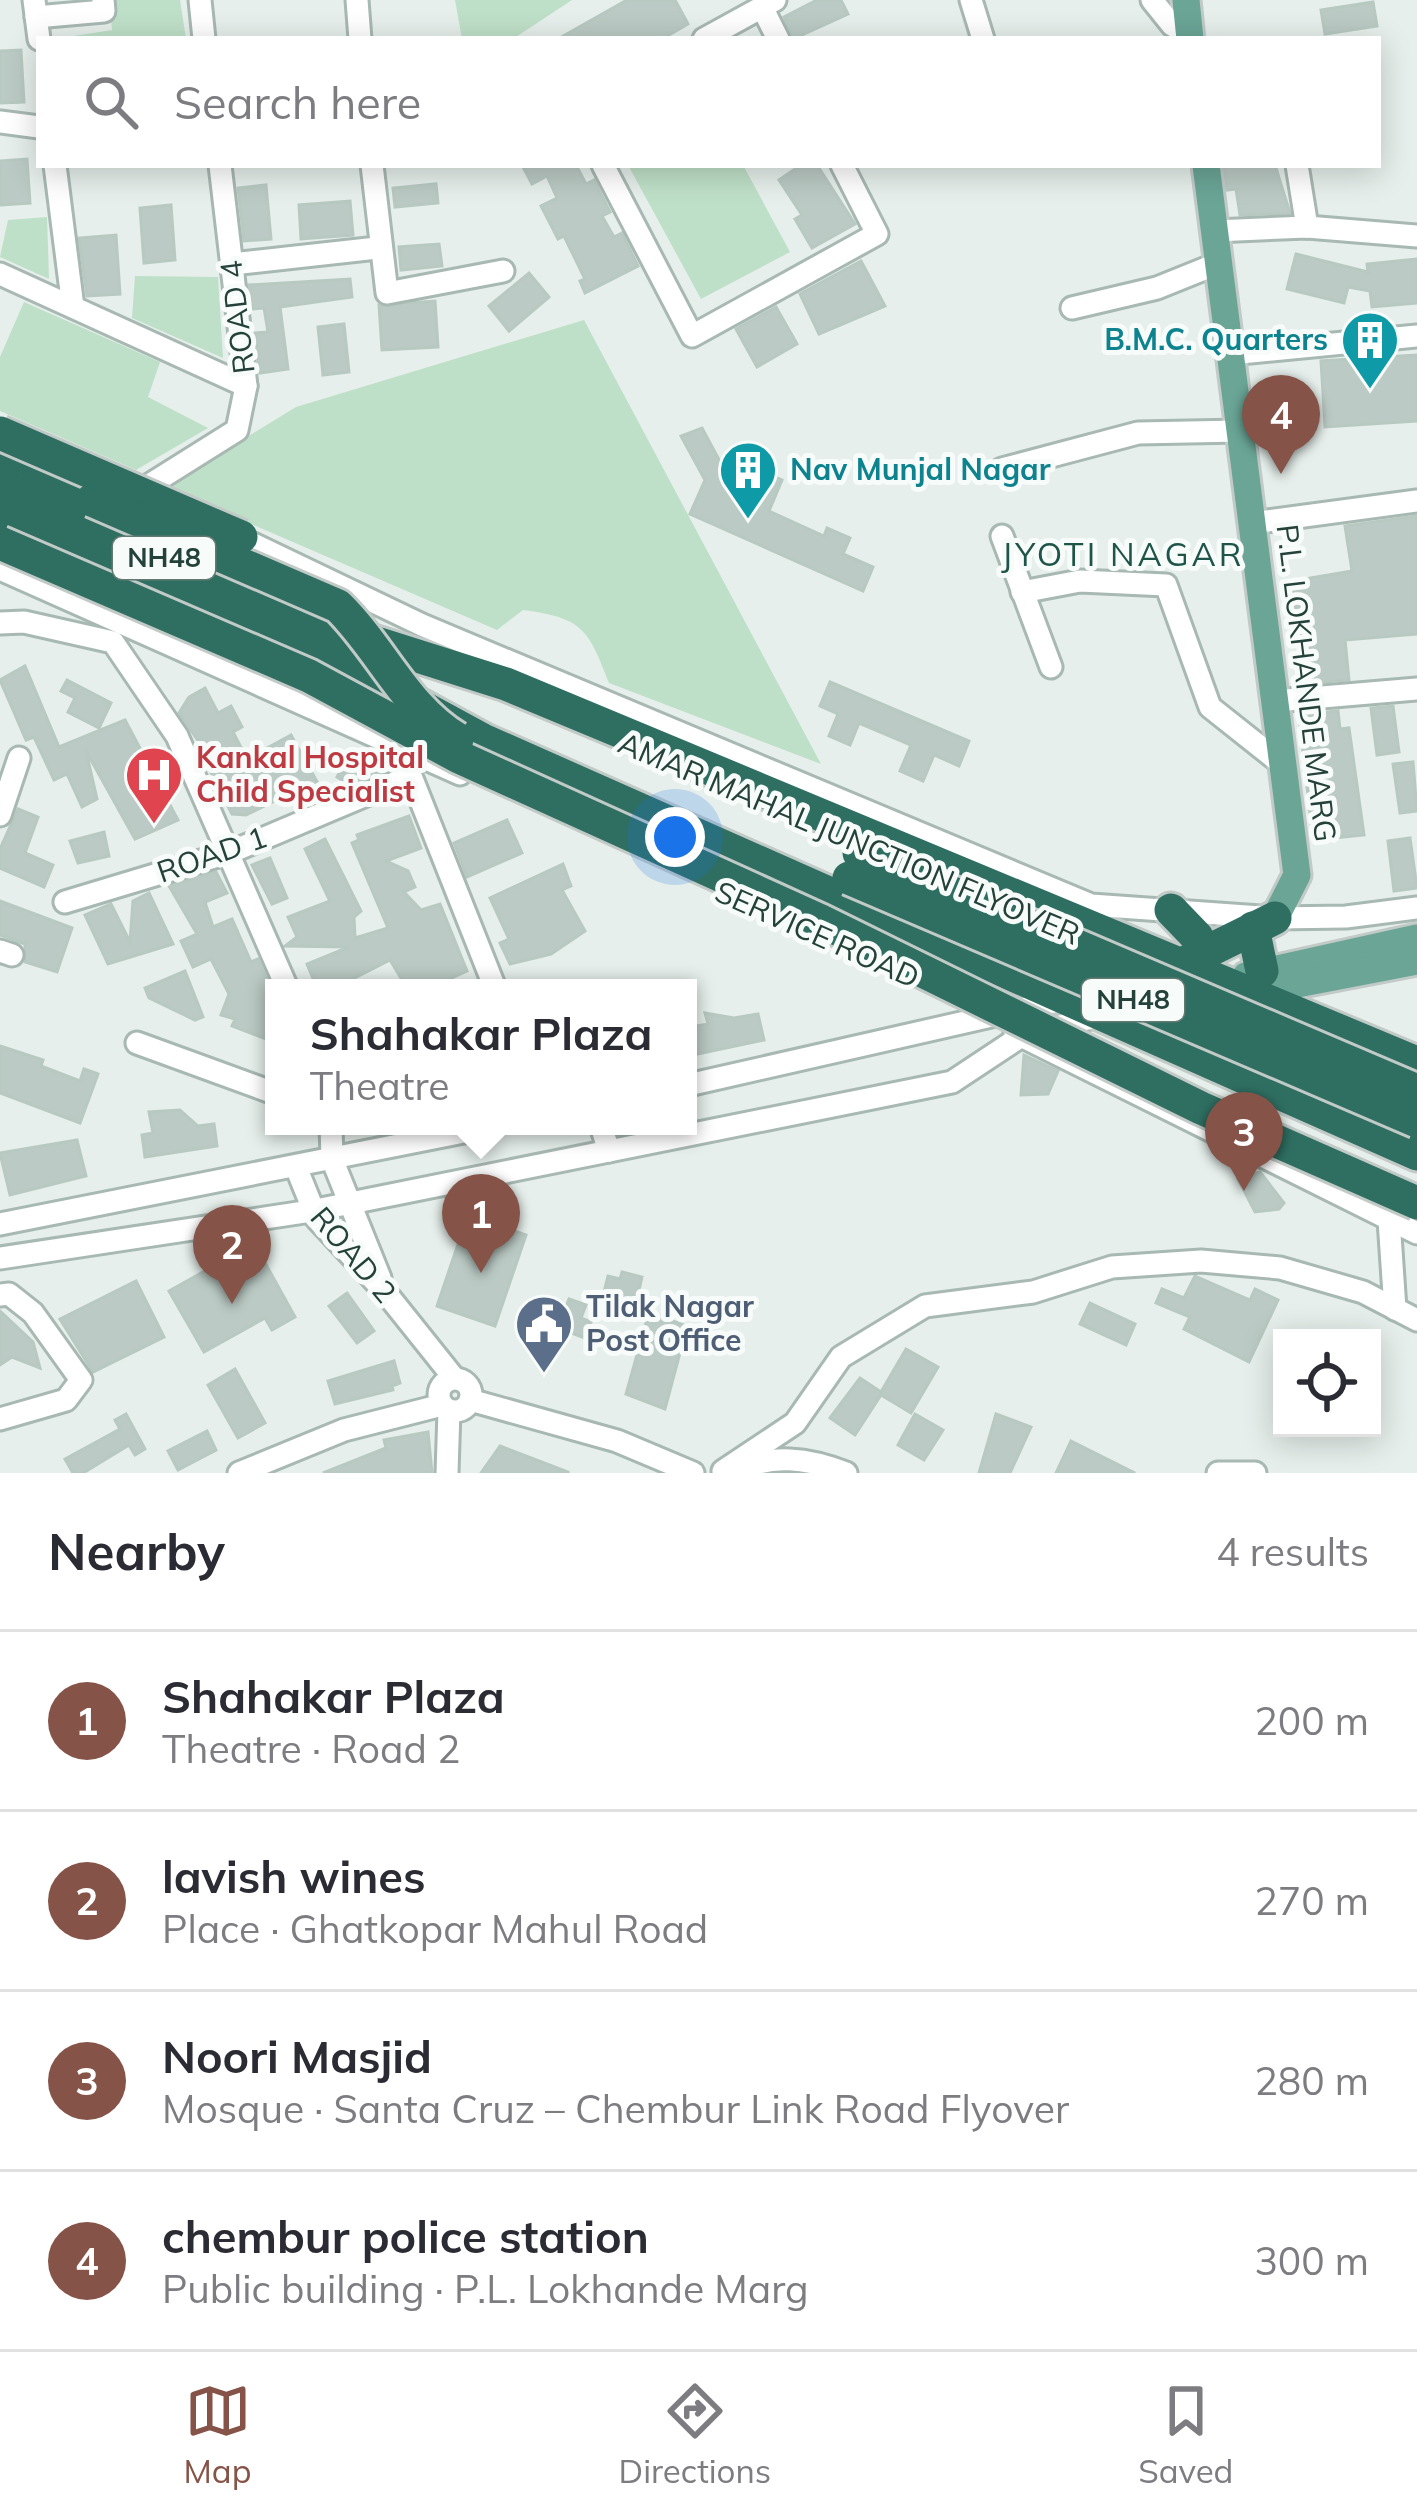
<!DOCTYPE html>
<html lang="en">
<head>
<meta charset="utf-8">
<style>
	body { margin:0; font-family:Mulish,sans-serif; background:#f7f7f7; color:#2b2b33 }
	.controls { position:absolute; right:36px; bottom:36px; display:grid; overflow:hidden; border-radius:0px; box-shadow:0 6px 30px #0003 }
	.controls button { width:108px; height:108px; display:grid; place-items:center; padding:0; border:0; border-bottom:3px solid #e1e1e2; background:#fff; color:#2b2b33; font:60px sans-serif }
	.you { position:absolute; left:675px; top:837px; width:42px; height:42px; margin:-30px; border:9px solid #fff; border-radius:50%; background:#1a73e8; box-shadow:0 0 0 18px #1a73e833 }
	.badge { display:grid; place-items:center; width:78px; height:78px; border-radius:50%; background:#855347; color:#fff; font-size:39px; font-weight:700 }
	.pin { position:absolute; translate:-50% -99px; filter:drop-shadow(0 3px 6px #0008) }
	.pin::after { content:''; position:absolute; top:63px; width:42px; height:36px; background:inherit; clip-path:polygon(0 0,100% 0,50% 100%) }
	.popup { position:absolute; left:265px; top:979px; width:432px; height:156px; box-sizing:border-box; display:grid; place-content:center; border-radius:0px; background:#fff; filter:drop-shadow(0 3px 9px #0005); font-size:39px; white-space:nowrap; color:#7c7c81 }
	.popup b { font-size:45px; color:#2b2b33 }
	.popup::after { content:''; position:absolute; left:50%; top:100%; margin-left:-24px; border:24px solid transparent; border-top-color:#fff }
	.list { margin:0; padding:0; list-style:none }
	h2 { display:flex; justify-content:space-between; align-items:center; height:156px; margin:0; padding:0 48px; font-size:51px }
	h2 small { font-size:39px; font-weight:400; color:#7c7c81 }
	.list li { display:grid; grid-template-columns:78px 1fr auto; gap:36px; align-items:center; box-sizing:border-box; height:180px; padding:0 48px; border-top:3px solid #e1e1e2 }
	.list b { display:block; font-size:45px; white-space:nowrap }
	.list p { margin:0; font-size:39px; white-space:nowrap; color:#7c7c81 }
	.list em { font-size:39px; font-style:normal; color:#7c7c81 }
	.icon { flex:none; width:66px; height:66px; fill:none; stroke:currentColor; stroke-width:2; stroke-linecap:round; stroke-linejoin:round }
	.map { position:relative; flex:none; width:1417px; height:1473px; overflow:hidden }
	.search { position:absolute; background:#fff; box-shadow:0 6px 30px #0003; left:36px; right:36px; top:36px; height:132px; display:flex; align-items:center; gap:30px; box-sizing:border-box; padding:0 42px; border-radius:0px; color:#7c7c81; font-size:45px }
	.sheet { height:876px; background:#fff }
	nav { display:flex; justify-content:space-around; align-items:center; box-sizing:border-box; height:168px; border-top:3px solid #e1e1e2; background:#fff; font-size:33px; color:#7c7c81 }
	nav a { display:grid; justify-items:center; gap:6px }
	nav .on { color:#855347 }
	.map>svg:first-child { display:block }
	.green { fill:#bfe0c8 }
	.building { fill:#bbcac4; stroke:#b8c9c2; stroke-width:3 }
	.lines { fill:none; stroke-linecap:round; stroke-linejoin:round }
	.minor-casing { stroke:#a8b8b2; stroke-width:27 }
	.major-casing { stroke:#c2cac8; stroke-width:33 }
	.highway-casing { stroke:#c2cac8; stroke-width:39 }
	.minor { stroke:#fff; stroke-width:21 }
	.major { stroke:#6aa596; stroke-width:27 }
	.highway { stroke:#2f6f62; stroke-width:33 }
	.highway-bridge-casing { stroke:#c2cac8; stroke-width:39; stroke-linecap:butt }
	.highway-bridge { stroke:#2f6f62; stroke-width:33 }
	.labels { text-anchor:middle; stroke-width:10; stroke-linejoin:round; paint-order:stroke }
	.shield { fill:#f7fbf9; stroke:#637a73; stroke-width:3 }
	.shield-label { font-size:27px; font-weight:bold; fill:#24423a }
	.street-label { font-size:30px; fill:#24423a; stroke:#f7fbf9 }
	.culture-label { font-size:30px; font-weight:bold; fill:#0d838f; stroke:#f7fbf9; text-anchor:end }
	.health-label { font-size:30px; font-weight:bold; fill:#be3a42; stroke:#f7fbf9; text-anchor:start }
	.service-label { font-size:30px; font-weight:bold; fill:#4e5e75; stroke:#f7fbf9; text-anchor:start }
	.neighbourhood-label { font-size:33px; letter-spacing:3px; fill:#1f5548; stroke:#f7fbf9 }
</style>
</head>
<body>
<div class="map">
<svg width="1417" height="1473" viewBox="0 0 1417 1473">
	<rect width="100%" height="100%" fill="#e6efeb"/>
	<g class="green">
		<path d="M 109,0 L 180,0 L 186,39 L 55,39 L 112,30 Z"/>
		<path d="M 455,0 L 572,0 L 513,39 L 462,39 Z"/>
		<path d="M 628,165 L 743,165 L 790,252 L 701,299 Z"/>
		<path d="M 47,217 L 49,279 L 0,257 L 8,220 Z"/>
		<path d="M 135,276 L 218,277 L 223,358 L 132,318 Z"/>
		<path d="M 24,302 L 160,362 L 148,397 L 208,428 L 136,470 L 0,411 L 0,357 Z"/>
		<path d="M 584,320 L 821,764 L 609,683 C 588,628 582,618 523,610 L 497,630 L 165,487 L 296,407 Z"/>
	</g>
	<g class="building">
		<path d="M 627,0 L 675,0 L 688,24 L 662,39 L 558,39 Z"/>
		<path d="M 817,0 L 841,0 L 848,14 L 793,39 L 784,17 Z"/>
		<path d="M 1373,2 L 1377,26 L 1325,34 L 1321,10 Z"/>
		<path d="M 21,50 L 24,102 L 0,103 L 0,51 Z"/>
		<path d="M 27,159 L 30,203 L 0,205 L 0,161 Z"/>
		<path d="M 522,165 L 576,165 L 586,184 L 594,180 L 610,212 L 602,216 L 614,237 L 622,233 L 638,266 L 585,293 L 580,281 L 585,279 L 564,236 L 558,239 L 541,206 L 557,198 L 547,176 L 532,184 Z"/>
		<path d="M 801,165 L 817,165 L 855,224 L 812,248 L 795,219 L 802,215 L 779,180 Z"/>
		<path d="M 1235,165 L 1275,165 L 1290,213 L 1240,215 L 1236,189 L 1227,190 L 1224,167 Z"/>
		<path d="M 436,184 L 438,203 L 395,207 L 393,188 Z"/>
		<path d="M 266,185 L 271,239 L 244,241 L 238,188 Z"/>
		<path d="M 350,201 L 353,235 L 301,239 L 299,205 Z"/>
		<path d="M 171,205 L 175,260 L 144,263 L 140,208 Z"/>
		<path d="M 116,235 L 120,294 L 87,296 L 79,238 Z"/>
		<path d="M 439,244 L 442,266 L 401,270 L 399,247 Z"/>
		<path d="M 1296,254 L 1368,272 L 1367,264 L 1417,259 L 1417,303 L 1372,307 L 1370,291 L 1348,287 L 1344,303 L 1287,289 Z"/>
		<path d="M 861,261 L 885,306 L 819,334 L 800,294 Z"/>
		<path d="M 529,273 L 549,297 L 509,331 L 489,306 Z"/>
		<path d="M 350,279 L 352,297 L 280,307 L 288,369 L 260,373 L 255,333 L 268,332 L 264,308 L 252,309 L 249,285 Z"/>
		<path d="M 435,301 L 438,347 L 382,350 L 379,305 Z"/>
		<path d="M 776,307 L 797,344 L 757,367 L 736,329 Z"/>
		<path d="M 344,324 L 349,372 L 323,375 L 318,327 Z"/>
		<path d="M 1417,355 L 1417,421 L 1325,427 L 1321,361 Z"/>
		<path d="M 702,428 L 732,484 L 741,462 L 782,480 L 769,511 L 824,536 L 827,528 L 850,538 L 843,554 L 873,567 L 863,591 L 690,514 L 705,480 L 681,436 Z"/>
		<path d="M 1417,516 L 1417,634 L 1345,640 L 1349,680 L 1302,684 L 1293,581 L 1352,571 L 1345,526 Z"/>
		<path d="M 25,666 L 59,747 L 125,720 L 178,820 L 135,839 L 86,751 L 97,799 L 82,807 L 67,774 L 54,780 L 34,737 L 26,740 L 0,680 Z"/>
		<path d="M 67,680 L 111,703 L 99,728 L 68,712 L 75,698 L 61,691 Z"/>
		<path d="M 830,682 L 969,741 L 959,766 L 934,755 L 923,781 L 900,771 L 911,745 L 859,723 L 850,745 L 829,736 L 838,714 L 820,706 Z"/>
		<path d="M 205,688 L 218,713 L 231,706 L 242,727 L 233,732 L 247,759 L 291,735 L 320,787 L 291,803 L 287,795 L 246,815 L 232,814 L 208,767 L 214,764 L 179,713 L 189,697 Z"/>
		<path d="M 1393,706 L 1399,752 L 1377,755 L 1371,708 Z"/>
		<path d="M 1338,711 L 1340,729 L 1349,728 L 1364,835 L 1313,840 L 1299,715 Z"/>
		<path d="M 340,750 L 379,773 L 350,785 L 337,777 L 343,766 L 334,761 Z"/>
		<path d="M 1413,762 L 1417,811 L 1400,813 L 1393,764 Z"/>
		<path d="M 18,809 L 38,817 L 25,853 L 53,865 L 44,887 L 0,868 L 0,849 Z"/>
		<path d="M 409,816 L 421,848 L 386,861 L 408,871 L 415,887 L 404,892 L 421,910 L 440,904 L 467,971 L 430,988 L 407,988 L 390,960 L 335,988 L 317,988 L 307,964 L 349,947 L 285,946 L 297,937 L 288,917 L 330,901 L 305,849 L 325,839 L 361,911 L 354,917 L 355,938 L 388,928 L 352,843 L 359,840 L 357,835 Z"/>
		<path d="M 507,820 L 522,853 L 467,877 L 454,843 Z"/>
		<path d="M 104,832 L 109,856 L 78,863 L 70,841 Z"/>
		<path d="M 1410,838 L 1417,888 L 1394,891 L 1388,841 Z"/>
		<path d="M 270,858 L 287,898 L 272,904 L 252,865 Z"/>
		<path d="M 563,864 L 571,886 L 562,890 L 585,931 L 551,954 L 510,964 L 500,943 L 509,939 L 490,898 Z"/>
		<path d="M 216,872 L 227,893 L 205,902 L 213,927 L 232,919 L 251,962 L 258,959 L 274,995 L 274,1042 L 232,1026 L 235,1019 L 221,1015 L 229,994 L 211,959 L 193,967 L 181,941 L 197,934 L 169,886 Z"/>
		<path d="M 149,893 L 173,944 L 108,964 L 85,915 L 111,904 L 130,942 L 133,901 Z"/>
		<path d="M 0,901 L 72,928 L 57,972 L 25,962 L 25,944 L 0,935 Z"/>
		<path d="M 185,971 L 203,1017 L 195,1020 L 149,998 L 145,988 Z"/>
		<path d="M 705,1013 L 734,1018 L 758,1014 L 764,1040 L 688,1056 L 696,1026 L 708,1024 Z"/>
		<path d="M 0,1046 L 43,1060 L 41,1066 L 80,1081 L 84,1069 L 98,1074 L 80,1123 L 0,1093 Z"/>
		<path d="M 1024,1055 L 1058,1071 L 1048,1094 L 1021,1095 Z"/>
		<path d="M 180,1110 L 198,1126 L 214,1124 L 217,1146 L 145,1157 L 142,1135 L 153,1133 L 149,1112 Z"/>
		<path d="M 77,1140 L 86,1176 L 10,1195 L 0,1153 Z"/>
		<path d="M 1260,1172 L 1284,1203 L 1279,1209 L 1255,1212 L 1238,1179 Z"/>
		<path d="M 468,1215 L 526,1235 L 495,1326 L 437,1306 Z"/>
		<path d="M 228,1258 L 264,1261 L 295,1317 L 272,1330 L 265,1318 L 204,1352 L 169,1291 Z"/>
		<path d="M 622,1272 L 642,1277 L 633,1315 L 602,1300 L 608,1276 L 620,1279 Z"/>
		<path d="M 1195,1276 L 1250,1300 L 1255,1289 L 1278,1300 L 1249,1362 L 1184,1329 L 1190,1317 L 1156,1303 L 1162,1289 L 1184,1298 Z"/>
		<path d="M 136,1281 L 164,1337 L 93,1372 L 60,1319 Z"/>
		<path d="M 347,1293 L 374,1331 L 357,1343 L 329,1306 Z"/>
		<path d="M 569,1299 L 586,1305 L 581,1318 L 591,1322 L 585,1338 L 550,1325 L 557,1307 L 565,1310 Z"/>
		<path d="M 1090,1303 L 1135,1324 L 1126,1345 L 1080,1324 Z"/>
		<path d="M 0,1311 L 33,1342 L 40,1368 L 12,1357 L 0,1365 Z"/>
		<path d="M 649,1312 L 694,1329 L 686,1351 L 681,1349 L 665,1409 L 626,1394 Z"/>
		<path d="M 906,1349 L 938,1367 L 911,1413 L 881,1395 L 855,1435 L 830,1418 L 860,1378 L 881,1392 Z"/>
		<path d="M 394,1361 L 400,1383 L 392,1386 L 393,1390 L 335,1404 L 328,1381 Z"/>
		<path d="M 235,1369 L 265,1423 L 238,1438 L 208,1385 Z"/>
		<path d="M 126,1414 L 145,1449 L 135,1455 L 129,1445 L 83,1473 L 73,1473 L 65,1459 L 120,1429 L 115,1420 Z"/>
		<path d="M 915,1414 L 943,1430 L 924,1460 L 898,1445 Z"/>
		<path d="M 996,1414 L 1031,1427 L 1010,1473 L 979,1473 Z"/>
		<path d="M 207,1431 L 216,1450 L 178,1470 L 168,1451 Z"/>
		<path d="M 428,1432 L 432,1473 L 323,1473 L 386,1448 L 384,1440 Z"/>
		<path d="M 1071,1441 L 1135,1473 L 1056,1473 Z"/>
		<path d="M 500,1446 L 568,1472 L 568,1473 L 481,1473 Z"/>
	</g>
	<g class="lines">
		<defs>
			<g id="minor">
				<path d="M 34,0 L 39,39"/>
				<path d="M 200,0 L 204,39"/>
				<path d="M 357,0 L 360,39"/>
				<path d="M 971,0 L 983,39"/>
				<path d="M 1152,0 L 1172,25 L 1190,35"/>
				<path d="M 762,7 L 778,39"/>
				<path d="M 36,17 L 104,11 L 103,0"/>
				<path d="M 704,39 L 775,0"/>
				<path d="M 0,122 L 39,127"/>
				<path d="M 55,165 L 73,307"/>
				<path d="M 372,165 L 387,293 L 503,271"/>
				<path d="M 603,165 L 692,336 L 877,234 L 842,165"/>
				<path d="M 1297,165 L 1307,227"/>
				<path d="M 1215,231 L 1307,227 L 1417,236"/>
				<path d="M 232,264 L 377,248"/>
				<path d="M 0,274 L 246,386"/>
				<path d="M 1072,308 L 1157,288 L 1219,263"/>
				<path d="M 1230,354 L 1417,336"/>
				<path d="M 1002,469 L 1138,433 L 1240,431"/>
				<path d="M 143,489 L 237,430 L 246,386 L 220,165"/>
				<path d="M 1252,523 L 1417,501"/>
				<path d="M 230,533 L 422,625 L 1091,905 L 1275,918 L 1346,917 L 1417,908"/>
				<path d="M 1002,536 L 1051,667"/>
				<path d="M 0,569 L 460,774"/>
				<path d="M 1022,592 L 1080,581 L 1166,585 L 1210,707 L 1283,765"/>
				<path d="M 0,623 L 24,622 L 113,642 L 177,736 L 287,988"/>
				<path d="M 1275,701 L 1417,689"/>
				<path d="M 0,815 L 19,758"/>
				<path d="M 65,902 L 231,852 L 411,776 L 495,988"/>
				<path d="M 0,951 L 12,955"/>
				<path d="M 1015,1033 L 1417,1233"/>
				<path d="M 137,1043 L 274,1093"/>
				<path d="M 688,1085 L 1062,1000"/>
				<path d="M 331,1126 L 332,1159 L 380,1278"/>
				<path d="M 601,1126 L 609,1151"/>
				<path d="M 296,1167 L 317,1219 L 386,1293 L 454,1378"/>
				<path d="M 1389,1220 L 1395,1309"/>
				<path d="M 0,1224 L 494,1126"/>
				<path d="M 0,1258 L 311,1211 L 952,1082 L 1020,1037 L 1105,1014"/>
				<path d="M 0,1295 L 9,1294 L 33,1313 L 81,1380 L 66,1400 L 0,1419"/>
				<circle cx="455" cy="1395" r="16"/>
				<path d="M 470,1400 L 617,1441 L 693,1473"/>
				<path d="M 723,1471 L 795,1423 L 841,1357 L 925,1306 L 1033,1292 L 1112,1267 L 1201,1261 L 1280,1268 L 1363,1292 L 1417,1320"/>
				<path d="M 239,1473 L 344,1430 L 442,1405"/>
				<path d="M 447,1473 L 449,1410"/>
				<path d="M 736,1473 C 768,1452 811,1459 846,1473"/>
				<path d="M 1218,1473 L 1255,1473"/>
			</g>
			<g id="major">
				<path d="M 1186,0 L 1190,39"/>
				<path d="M 1206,165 L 1297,875 L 1275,918"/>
				<path d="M 1246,976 L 1417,938"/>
				<path d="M 1245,994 L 1417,961"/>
			</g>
			<g id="highway">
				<path d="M 0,460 L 92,500"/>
				<path d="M 0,487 L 346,635"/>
				<path d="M 0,517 L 336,658"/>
				<path d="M 329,628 L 506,684 L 1417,1063"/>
				<path d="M 319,651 L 483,740 L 1417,1154"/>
				<path d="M 1171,910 L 1197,937"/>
				<path d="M 1253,928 L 1262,971"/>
				<path d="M 1180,965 L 1275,918"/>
			</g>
		</defs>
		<use href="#minor" class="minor-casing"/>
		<use href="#major" class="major-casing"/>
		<use href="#highway" class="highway-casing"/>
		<use href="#minor" class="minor"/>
		<use href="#major" class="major"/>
		<use href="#highway" class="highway"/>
		<defs>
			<g id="highway-bridge">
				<path d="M 0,433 L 241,537"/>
				<path d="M 92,500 L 338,606 C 381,648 405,708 457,739"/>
				<path d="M 0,543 L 309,676 L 459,757 L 821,921 L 1201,1108 L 1417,1203"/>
				<path d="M 859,853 L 1417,1091"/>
				<path d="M 849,878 L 1417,1121"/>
			</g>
		</defs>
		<use href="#highway-bridge" class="highway-bridge-casing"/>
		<use href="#highway-bridge" class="highway-bridge"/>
	</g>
	<defs>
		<symbol id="building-pin" viewBox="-11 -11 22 30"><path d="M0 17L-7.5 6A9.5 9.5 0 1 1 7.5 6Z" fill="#0f9aa8" stroke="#f7fbf9"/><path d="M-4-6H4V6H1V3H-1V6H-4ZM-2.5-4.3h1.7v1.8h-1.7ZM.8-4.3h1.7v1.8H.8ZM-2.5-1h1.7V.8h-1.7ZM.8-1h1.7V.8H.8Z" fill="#fff"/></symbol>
		<symbol id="hospital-pin" viewBox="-11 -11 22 30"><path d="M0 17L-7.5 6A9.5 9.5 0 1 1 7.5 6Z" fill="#e0444e" stroke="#f7fbf9"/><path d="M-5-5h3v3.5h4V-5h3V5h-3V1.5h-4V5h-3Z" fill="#fff"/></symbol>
		<symbol id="civic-pin" viewBox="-11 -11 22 30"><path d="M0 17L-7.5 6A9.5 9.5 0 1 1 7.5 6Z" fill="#5c6f8a" stroke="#f7fbf9"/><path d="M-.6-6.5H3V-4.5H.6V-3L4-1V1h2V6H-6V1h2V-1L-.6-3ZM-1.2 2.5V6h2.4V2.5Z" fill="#fff"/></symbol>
	</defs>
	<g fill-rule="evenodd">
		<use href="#building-pin" x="1337" y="307" width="66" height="90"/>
		<use href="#building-pin" x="715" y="437" width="66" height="90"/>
		<use href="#hospital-pin" x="121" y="742" width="66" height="90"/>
		<use href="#civic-pin" x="511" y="1291" width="66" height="90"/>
	</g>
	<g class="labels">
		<g class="shield">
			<rect x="113" y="537" width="102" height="42" rx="9"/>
			<rect x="1082" y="979" width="102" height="42" rx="9"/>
		</g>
		<g class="shield-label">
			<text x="164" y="567">NH48</text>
			<text x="1133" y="1009">NH48</text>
		</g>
		<g class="street-label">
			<text transform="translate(238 317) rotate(-97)" y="10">ROAD 4</text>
			<text transform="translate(1306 683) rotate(83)" y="10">P.L. LOKHANDE MARG</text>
			<text transform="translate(849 839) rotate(23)" y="10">AMAR MAHAL JUNCTION FLYOVER</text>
			<text transform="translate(212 855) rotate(-19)" y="10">ROAD 1</text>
			<text transform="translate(817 935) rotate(24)" y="10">SERVICE ROAD</text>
			<text transform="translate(353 1255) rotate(50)" y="10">ROAD 2</text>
		</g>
		<g class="culture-label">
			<text x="1328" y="350">B.M.C. Quarters</text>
			<text x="790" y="480" text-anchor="start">Nav Munjal Nagar</text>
		</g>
		<g class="health-label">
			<text x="196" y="768">Kankal Hospital<tspan x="196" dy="34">Child Specialist</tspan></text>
		</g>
		<g class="service-label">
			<text x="586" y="1317">Tilak Nagar<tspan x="586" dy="34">Post Office</tspan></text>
		</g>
		<g class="neighbourhood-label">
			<text x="1123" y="566">JYOTI NAGAR</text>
		</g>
	</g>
</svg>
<div class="controls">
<button><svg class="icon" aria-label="locate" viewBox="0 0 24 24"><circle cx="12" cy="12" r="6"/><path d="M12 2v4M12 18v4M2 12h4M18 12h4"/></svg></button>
</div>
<div class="you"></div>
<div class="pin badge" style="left:481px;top:1273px">1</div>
<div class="popup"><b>Shahakar Plaza</b>Theatre</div>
<div class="pin badge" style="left:232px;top:1304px">2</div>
<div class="pin badge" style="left:1244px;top:1191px">3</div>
<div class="pin badge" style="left:1281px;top:474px">4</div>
<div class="search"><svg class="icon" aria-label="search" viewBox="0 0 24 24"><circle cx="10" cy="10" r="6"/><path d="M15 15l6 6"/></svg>Search here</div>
</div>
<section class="sheet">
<h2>Nearby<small>4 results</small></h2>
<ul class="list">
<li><span class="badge">1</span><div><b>Shahakar Plaza</b><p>Theatre · Road 2</p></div><em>200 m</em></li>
<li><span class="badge">2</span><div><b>lavish wines</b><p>Place · Ghatkopar Mahul Road</p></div><em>270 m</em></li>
<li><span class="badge">3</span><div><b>Noori Masjid</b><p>Mosque · Santa Cruz – Chembur Link Road Flyover</p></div><em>280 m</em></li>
<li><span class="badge">4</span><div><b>chembur police station</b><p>Public building · P.L. Lokhande Marg</p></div><em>300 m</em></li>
</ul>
</section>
<nav>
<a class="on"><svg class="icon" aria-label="map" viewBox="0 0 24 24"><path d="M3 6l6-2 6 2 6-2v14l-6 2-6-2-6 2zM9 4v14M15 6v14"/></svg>Map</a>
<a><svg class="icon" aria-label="directions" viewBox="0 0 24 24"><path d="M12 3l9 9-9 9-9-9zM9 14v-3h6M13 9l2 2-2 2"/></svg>Directions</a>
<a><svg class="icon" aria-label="saved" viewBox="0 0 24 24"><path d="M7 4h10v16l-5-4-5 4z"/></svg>Saved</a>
</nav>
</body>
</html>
